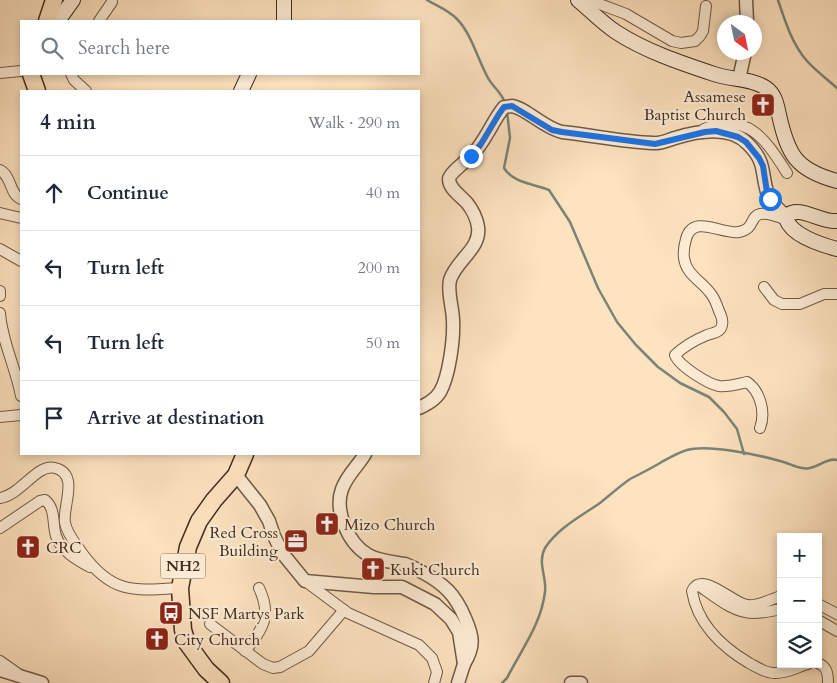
<!DOCTYPE html>
<html lang="en">
<head>
<meta charset="utf-8">
<style>
	body { margin:0; font-family:Cardo,serif; background:#f2f2f3; color:#1f2937 }
	.controls { position:absolute; right:15px; bottom:15px; display:grid; overflow:hidden; border-radius:0px; box-shadow:0 2px 8px #0003 }
	.controls button { width:45px; height:45px; display:grid; place-items:center; padding:0; border:0; border-bottom:1px solid #e0e1e3; background:#fff; color:#1f2937; font:25px sans-serif }
	.compass { position:absolute; left:717px; top:15px; width:45px; height:45px; border-radius:50%; background:#fff; box-shadow:0 2px 8px #0003; rotate:147deg }
	.stop { position:absolute; width:15px; height:15px; margin:-11px; border:4px solid #1a73e8; border-radius:50%; background:#fff }
	.stop.end { background:#1a73e8; border-color:#fff; box-shadow:0 1px 5px #0008 }
	.list { margin:0; padding:0; list-style:none }
	h2 { display:flex; justify-content:space-between; align-items:center; height:65px; margin:0; padding:0 20px; font-size:21px }
	h2 small { font-size:16px; font-weight:400; color:#747a83 }
	.list li { display:grid; grid-template-columns:32px 1fr auto; gap:15px; align-items:center; box-sizing:border-box; height:75px; padding:0 20px; border-top:1px solid #e0e1e3 }
	.list b { display:block; font-size:19px; white-space:nowrap }
	.list em { font-size:16px; font-style:normal; color:#747a83 }
	.icon { flex:none; width:28px; height:28px; fill:none; stroke:currentColor; stroke-width:2; stroke-linecap:round; stroke-linejoin:round }
	.map { position:relative; flex:none; width:837px; height:683px; overflow:hidden }
	.search { position:absolute; background:#fff; box-shadow:0 2px 8px #0003; left:20px; top:20px; width:400px; height:55px; display:flex; align-items:center; gap:12px; box-sizing:border-box; padding:0 18px; border-radius:0px; color:#747a83; font-size:19px }
	.panel { position:absolute; background:#fff; box-shadow:0 2px 8px #0003; left:20px; top:90px; width:400px; height:365px; border-radius:0px }
	.map>svg:first-child { display:block }
	.lines { fill:none; stroke-linecap:round; stroke-linejoin:round }
	.stream { stroke:#7a8477; stroke-width:2.5 }
	.minor-casing { stroke:#705a47; stroke-width:12 }
	.tertiary-casing { stroke:#705a47; stroke-width:15 }
	.secondary-casing { stroke:#412d1f; stroke-width:16 }
	.trunk-casing { stroke:#412d1f; stroke-width:19 }
	.minor { stroke:#feedd6; stroke-width:10 }
	.tertiary { stroke:#feedd6; stroke-width:12 }
	.secondary { stroke:#feedd6; stroke-width:14 }
	.trunk { stroke:#fee3c0; stroke-width:16 }
	.route { stroke:#1a73e8; stroke-width:6 }
	.labels { text-anchor:middle; stroke-width:4.5; stroke-linejoin:round; paint-order:stroke }
	.shield { fill:#feedd6; stroke:#7a6756; stroke-width:1 }
	.shield-label { font-size:15px; font-weight:bold; fill:#412d1f }
	.poi-label { font-size:16px; fill:#412d1f; stroke:#feedd6; text-anchor:start }
</style>
</head>
<body>
<div class="map">
<svg width="837" height="683" viewBox="0 0 837 683">
	<rect width="100%" height="100%" fill="#fee3c0"/>
	<filter id="stains"><feTurbulence type="fractalNoise" baseFrequency=".004" numOctaves="4"/><feColorMatrix values="0 0 0 0 .2 0 0 0 0 .09 0 0 0 0 .02 0 0 0 .5 -.17"/></filter>
	<radialGradient id="worn" r=".72"><stop offset=".6" stop-color="#630" stop-opacity="0"/><stop offset="1" stop-color="#630" stop-opacity=".3"/></radialGradient>
	<g class="lines">
		<g class="stream">
			<path d="M 427,0 C 437,6 448,10 457,19 C 471,33 478,60 488,78 C 493,87 502,93 505,103"/>
			<path d="M 778,0 C 785,21 792,44 807,61 C 816,71 827,79 837,88"/>
			<path d="M 507,111 L 510,138 L 504,168 C 513,183 534,184 549,190 L 570,222 L 598,288 L 617,322 L 636,345 L 658,367 L 680,383 L 709,397 L 724,412 L 737,429 L 744,454"/>
			<path d="M 502,683 L 507,678 C 521,650 541,625 545,592 C 547,577 537,563 545,548 C 558,528 581,516 600,503 C 610,495 620,486 630,479 C 640,474 650,469 660,463 C 669,458 677,453 687,450 C 708,444 759,455 780,461 C 788,463 795,467 802,468 C 816,471 825,457 837,460"/>
		</g>
		<defs>
			<g id="minor">
				<path d="M 589,0 L 626,14 L 672,41 L 681,43 L 695,41 L 700,36 L 703,31 L 706,6"/>
				<path d="M 99,21 L 112,2"/>
				<path d="M 0,73 L 21,71"/>
				<path d="M 71,74 L 74,80 L 86,91"/>
				<path d="M 704,129 C 748,111 766,140 787,173"/>
				<path d="M 0,170 C 12,176 9,194 21,199"/>
				<path d="M 0,213 L 21,218"/>
				<path d="M 0,249 L 21,261"/>
				<path d="M 764,287 L 774,300 L 782,304 L 800,304 L 824,294 L 837,294"/>
				<path d="M 0,291 L 0,296"/>
				<path d="M 0,313 C 2,342 16,368 21,396"/>
				<path d="M 0,417 L 21,415"/>
				<path d="M 760,428 C 766,412 760,391 747,382 C 738,384 728,387 719,386 C 708,384 679,366 675,355 C 684,346 695,340 707,335 C 710,334 715,333 718,331 C 720,330 722,327 722,325 C 723,321 721,315 719,311 C 717,305 715,299 711,294 C 702,281 686,275 684,258 C 683,251 684,246 686,239 C 693,213 722,235 739,232 C 762,228 741,202 787,220"/>
				<path d="M 0,498 C 21,495 37,463 55,468 C 80,474 62,507 65,523 C 67,534 76,544 82,553 C 112,594 133,591 180,588"/>
				<path d="M 0,528 L 40,501 L 45,500 C 56,509 52,523 56,536 C 61,551 77,560 90,567"/>
				<path d="M 305,581 L 348,613 L 419,645 L 432,658 L 437,672 L 434,683"/>
				<path d="M 698,585 C 714,596 733,613 753,613 C 762,613 772,611 781,609"/>
				<path d="M 781,596 C 771,599 757,607 747,605 C 732,603 702,570 692,591 C 697,623 722,647 749,663 C 757,667 765,673 774,673 C 786,674 797,667 808,664"/>
				<path d="M 818,604 L 837,614"/>
				<path d="M 818,620 L 837,631"/>
				<path d="M 210,624 L 263,664 L 273,668 L 280,667 L 309,651 L 344,610"/>
				<path d="M 245,651 C 263,630 272,615 259,588"/>
				<path d="M 0,661 L 17,673"/>
				<path d="M 818,663 C 827,667 828,673 828,683"/>
			</g>
			<g id="tertiary">
				<path d="M 746,0 L 747,22"/>
				<path d="M 739,79 L 745,52"/>
				<path d="M 419,408 C 427,404 435,400 440,392 C 449,377 454,339 453,321 C 453,308 447,292 450,280 C 456,260 481,249 478,227 C 477,219 472,209 467,203 C 461,196 449,189 449,179 C 450,173 465,162 470,157 C 485,143 491,123 504,107 C 506,107 511,106 512,106 C 526,108 544,128 562,132 C 592,135 623,142 653,143 C 661,144 668,140 675,138 C 698,131 730,125 748,144 C 766,162 761,171 767,192 C 770,202 779,210 786,216"/>
				<path d="M 365,454 C 358,466 347,475 342,489 C 334,511 348,543 368,555 C 378,561 393,562 405,564 C 411,566 416,569 422,572 C 444,584 455,594 465,618 C 473,636 475,646 464,664"/>
				<path d="M 236,475 L 260,505 L 269,521 L 274,536 L 283,554 L 305,581 L 374,587 L 402,587 L 435,604 L 451,619 L 459,632 L 464,664 L 458,683"/>
				<path d="M 0,670 L 42,683"/>
				<path d="M 571,683 L 581,683"/>
			</g>
			<g id="secondary">
				<path d="M 284,0 L 284,21"/>
				<path d="M 578,0 C 590,10 602,23 616,32 C 645,51 681,63 714,74 C 731,80 751,78 766,88 C 775,94 777,105 779,115 C 788,155 796,170 837,181"/>
				<path d="M 58,21 L 73,0"/>
				<path d="M 241,91 L 249,74"/>
				<path d="M 837,221 C 820,223 800,204 786,216 C 787,234 822,245 837,249"/>
			</g>
			<g id="trunk">
				<path d="M 47,21 L 54,0"/>
				<path d="M 31,74 L 37,91"/>
				<path d="M 221,683 L 206,669 L 187,643 L 183,630 L 180,588 L 188,547 L 199,521 L 214,500 L 236,475 L 245,454"/>
			</g>
		</defs>
		<use href="#minor" class="minor-casing"/>
		<use href="#tertiary" class="tertiary-casing"/>
		<use href="#secondary" class="secondary-casing"/>
		<use href="#trunk" class="trunk-casing"/>
		<use href="#minor" class="minor"/>
		<use href="#tertiary" class="tertiary"/>
		<use href="#secondary" class="secondary"/>
		<use href="#trunk" class="trunk"/>
	</g>
	<g class="lines">
		<path class="route" d="M 471,156 L 481,144 L 499,114 L 504,107 L 512,106 L 552,130 L 562,132 L 655,144 L 705,132 L 716,131 L 738,137 L 746,142 L 759,158 L 763,166 L 767,192 L 770,199"/>
	</g>
	<defs>
		<symbol id="church-square" viewBox="-11 -11 22 22"><rect x="-9" y="-9" width="18" height="18" rx="4" fill="#8f2418" stroke="#feedd6"/><path d="M-1.2-6h2.4v3.5h3.3v2.4h-3.3V6h-2.4V-.1h-3.3v-2.4h3.3Z" fill="#fff"/></symbol>
		<symbol id="office-square" viewBox="-11 -11 22 22"><rect x="-9" y="-9" width="18" height="18" rx="4" fill="#8f2418" stroke="#feedd6"/><path d="M-6-3h4V-5.5h4V-3h4V5H-6ZM-1-4.5V-3h2v-1.5ZM-6 0V1H6V0Z" fill="#fff"/></symbol>
		<symbol id="bus-square" viewBox="-11 -11 22 22"><rect x="-9" y="-9" width="18" height="18" rx="4" fill="#8f2418" stroke="#feedd6"/><path d="M-5-6H5V4H4V6H2V4H-2V6H-4V4H-5ZM-3.5-4V0h7V-4ZM-3.5 1.2v1.5H-2V1.2ZM2 1.2v1.5H3.5V1.2Z" fill="#fff"/></symbol>
	</defs>
	<g fill-rule="evenodd">
		<use href="#church-square" x="749" y="91" width="28" height="28"/>
		<use href="#church-square" x="313" y="510" width="28" height="28"/>
		<use href="#office-square" x="282" y="527" width="28" height="28"/>
		<use href="#church-square" x="14" y="533" width="28" height="28"/>
		<use href="#church-square" x="359" y="555" width="28" height="28"/>
		<use href="#bus-square" x="157" y="599" width="28" height="28"/>
		<use href="#church-square" x="143" y="625" width="28" height="28"/>
	</g>
	<g class="labels">
		<rect class="shield" x="160.5" y="553.5" width="45" height="25" rx="4"/>
		<g class="shield-label">
			<text x="183" y="571">NH2</text>
		</g>
		<g class="poi-label">
			<text x="746" y="102" text-anchor="end">Assamese<tspan x="746" dy="18">Baptist Church</tspan></text>
			<text x="344" y="530">Mizo Church</text>
			<text x="278" y="538" text-anchor="end">Red Cross<tspan x="278" dy="18">Building</tspan></text>
			<text x="46" y="553">CRC</text>
			<text x="390" y="575">Kuki Church</text>
			<text x="188" y="619">NSF Martys Park</text>
			<text x="174" y="645">City Church</text>
		</g>
	</g>
	<rect width="100%" height="100%" filter="url(#stains)"/>
	<rect width="100%" height="100%" fill="url(#worn)"/>
</svg>
<div class="controls">
<button>+</button>
<button>−</button>
<button><svg class="icon" aria-label="layers" viewBox="0 0 24 24"><path d="M12 4l9 5-9 5-9-5zM3 14l9 5 9-5"/></svg></button>
</div>
<svg class="compass" viewBox="-18 -18 36 36"><path d="M0-13l5 13h-10z" fill="#e53935"/><path d="M0 13l5-13h-10z" fill="#747a83"/></svg>
<div class="stop" style="left:770px;top:199px"></div>
<div class="stop end" style="left:471px;top:156px"></div>
<div class="search"><svg class="icon" aria-label="search" viewBox="0 0 24 24"><circle cx="10" cy="10" r="6"/><path d="M15 15l6 6"/></svg>Search here</div>
<section class="panel">
<h2>4 min<small>Walk · 290 m</small></h2>
<ul class="list">
<li><svg class="icon" aria-label="ahead" viewBox="0 0 24 24"><path d="M12 20V5M6 11l6-6 6 6"/></svg><div><b>Continue</b></div><em>40 m</em></li>
<li><svg class="icon" aria-label="left" viewBox="0 0 24 24"><path d="M17 20v-9H6M10 6l-5 5 5 5"/></svg><div><b>Turn left</b></div><em>200 m</em></li>
<li><svg class="icon" aria-label="left" viewBox="0 0 24 24"><path d="M17 20v-9H6M10 6l-5 5 5 5"/></svg><div><b>Turn left</b></div><em>50 m</em></li>
<li><svg class="icon" aria-label="arrive" viewBox="0 0 24 24"><path d="M6 21V4h12l-3 4 3 4H6"/></svg><div><b>Arrive at destination</b></div></li>
</ul>
</section>
</div>
</body>
</html>
